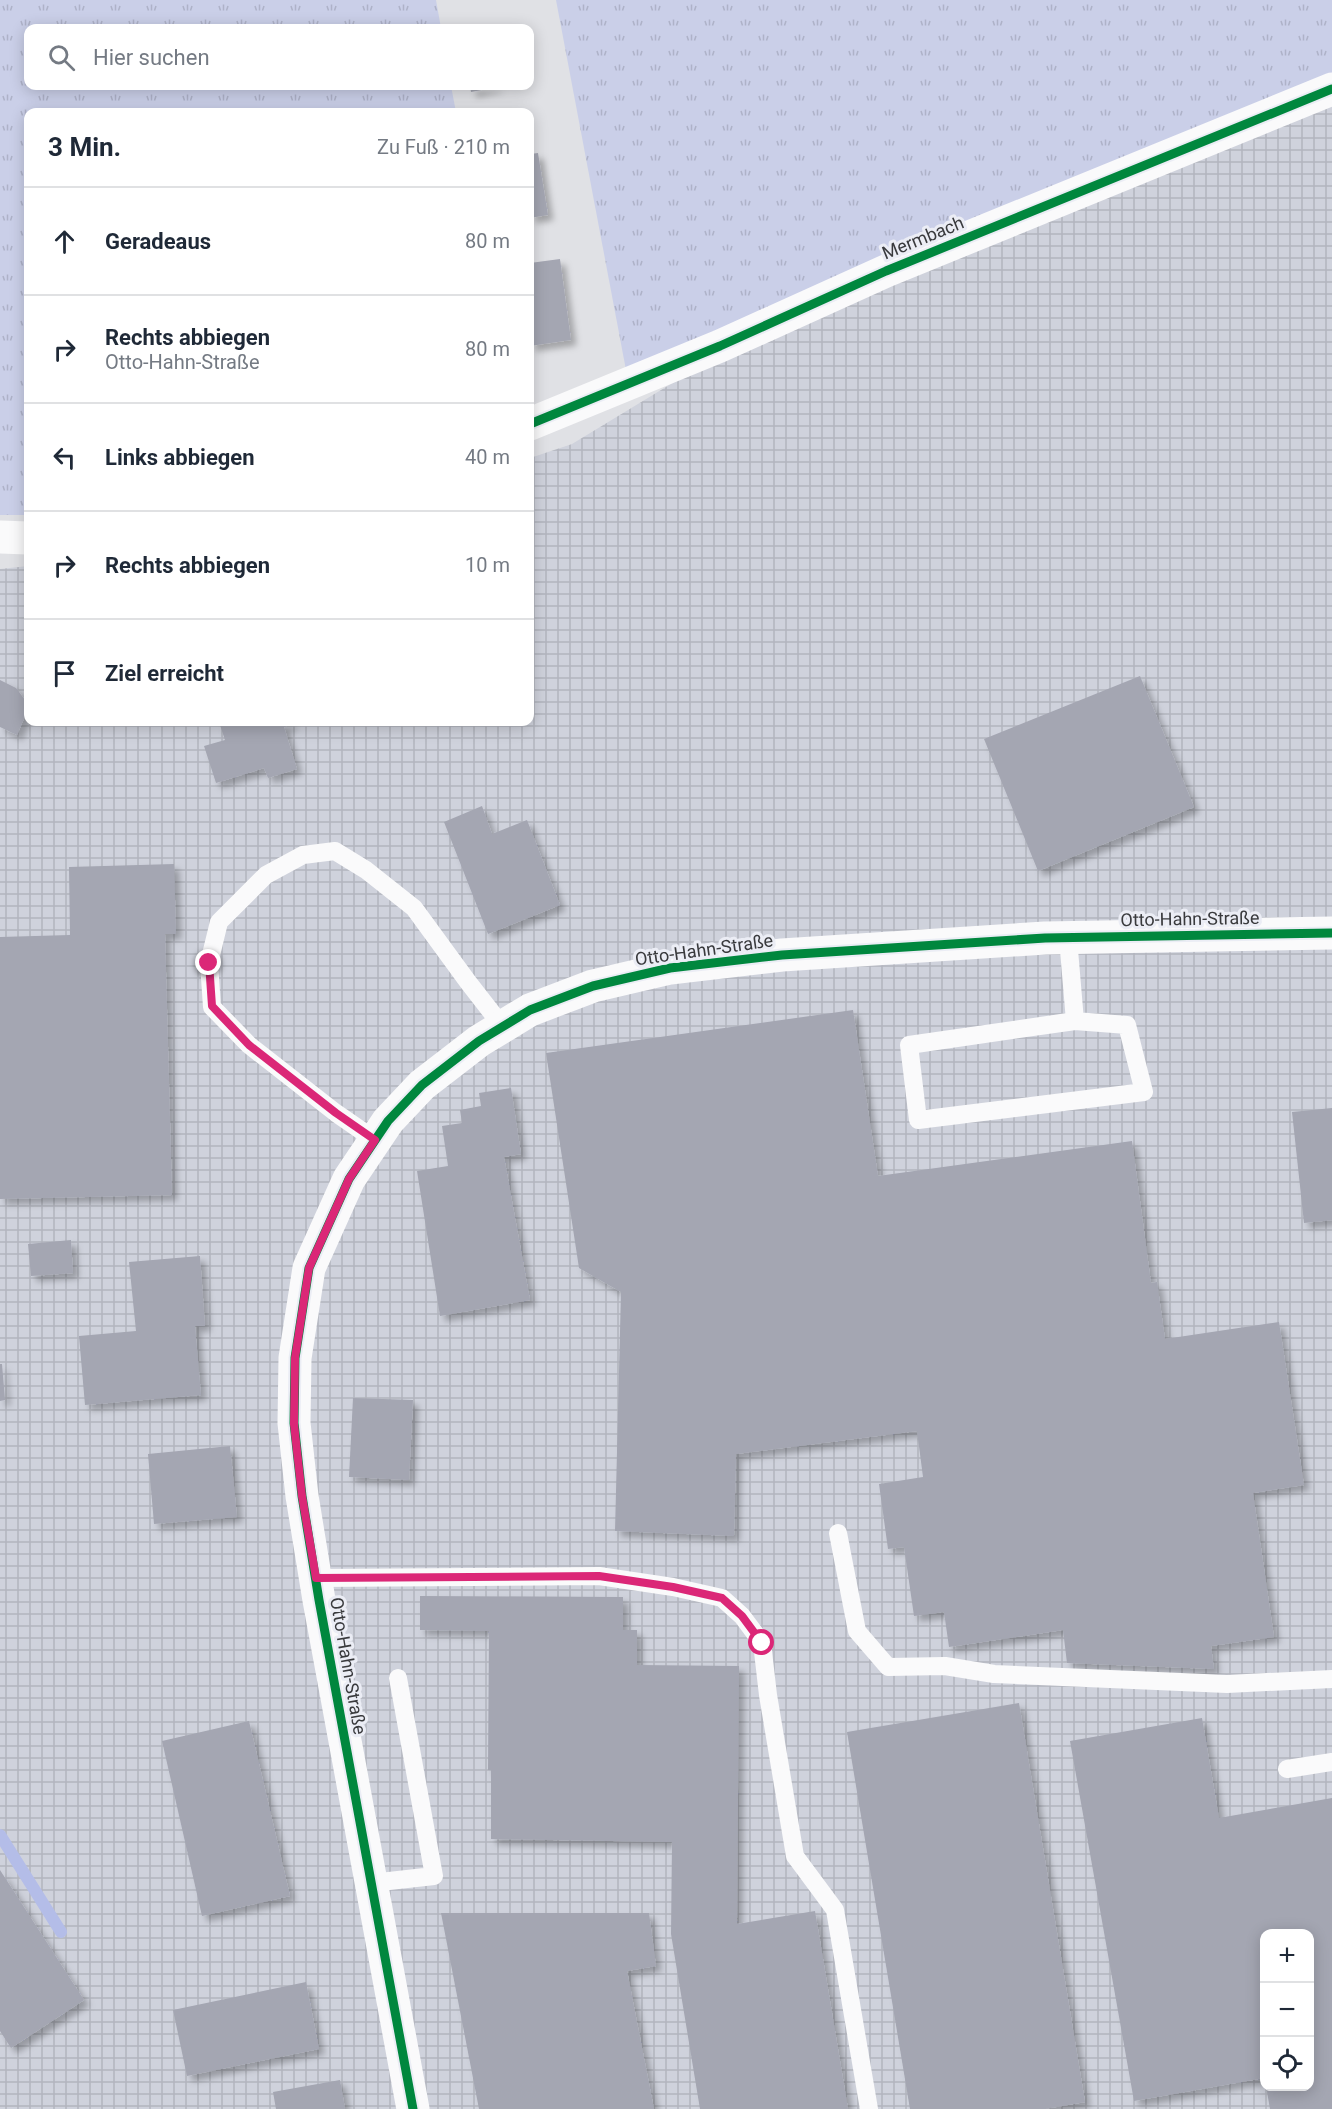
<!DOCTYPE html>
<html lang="de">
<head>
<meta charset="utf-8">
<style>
	body { margin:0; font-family:Roboto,sans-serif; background:#f6f6f7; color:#1f2937 }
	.controls { position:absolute; right:18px; bottom:18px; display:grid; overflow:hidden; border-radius:12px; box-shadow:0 3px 15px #0003 }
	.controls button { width:54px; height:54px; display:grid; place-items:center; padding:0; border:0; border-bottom:2px solid #e0e1e3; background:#fff; color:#1f2937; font:30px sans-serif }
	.stop { position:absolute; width:18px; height:18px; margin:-14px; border:4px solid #db2777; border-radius:50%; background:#fff }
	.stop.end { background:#db2777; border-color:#fff; box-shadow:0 2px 6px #0008 }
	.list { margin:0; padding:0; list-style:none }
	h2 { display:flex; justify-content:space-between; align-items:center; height:78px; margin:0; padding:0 24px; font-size:26px }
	h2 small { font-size:20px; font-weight:400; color:#747a83 }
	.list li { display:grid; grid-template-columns:39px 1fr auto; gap:18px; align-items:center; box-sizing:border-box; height:108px; padding:0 24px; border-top:2px solid #e0e1e3 }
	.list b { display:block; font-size:22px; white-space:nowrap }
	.list p { margin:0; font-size:20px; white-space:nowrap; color:#747a83 }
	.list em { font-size:20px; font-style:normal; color:#747a83 }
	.icon { flex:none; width:33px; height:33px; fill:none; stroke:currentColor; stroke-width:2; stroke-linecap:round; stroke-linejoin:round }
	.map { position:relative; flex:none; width:1332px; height:2109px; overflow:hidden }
	.search { position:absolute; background:#fff; box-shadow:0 3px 15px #0003; left:24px; top:24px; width:510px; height:66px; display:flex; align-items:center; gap:15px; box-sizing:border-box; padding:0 21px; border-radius:12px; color:#747a83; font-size:22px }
	.panel { position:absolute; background:#fff; box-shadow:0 3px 15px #0003; left:24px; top:108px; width:510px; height:618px; border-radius:12px }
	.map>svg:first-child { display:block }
	.industrial { fill:url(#industrial-grid); fill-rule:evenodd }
	.grass { fill:url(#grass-tufts) }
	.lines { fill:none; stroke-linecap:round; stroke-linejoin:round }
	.stream { stroke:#b4bde8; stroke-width:12 }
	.building { fill:#a4a6b2; filter:url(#shadow) }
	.service { stroke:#fafafb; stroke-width:18 }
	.minor { stroke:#fafafb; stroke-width:33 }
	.cycleway-casing { stroke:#ebedf5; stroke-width:13 }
	.cycleway { stroke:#00873e; stroke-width:9 }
	.route { stroke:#db2777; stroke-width:8 }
	.labels { text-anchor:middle; stroke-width:6; stroke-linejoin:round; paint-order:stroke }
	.street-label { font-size:18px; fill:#393a3d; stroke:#ebedf5 }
</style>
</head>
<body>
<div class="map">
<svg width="1332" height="2109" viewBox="0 0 1332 2109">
	<defs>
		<pattern id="industrial-grid" width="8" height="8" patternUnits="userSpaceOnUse" patternTransform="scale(1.5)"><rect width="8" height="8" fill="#cfd2dc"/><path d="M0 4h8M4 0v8" fill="none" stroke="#b2b5be"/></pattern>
		<pattern id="grass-tufts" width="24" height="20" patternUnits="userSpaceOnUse" patternTransform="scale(1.5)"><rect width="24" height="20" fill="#cacfe8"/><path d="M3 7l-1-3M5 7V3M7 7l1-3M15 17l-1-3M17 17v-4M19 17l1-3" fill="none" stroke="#aeb2c8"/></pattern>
		<filter id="shadow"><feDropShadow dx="5.5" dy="5.5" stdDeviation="3" flood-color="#0004"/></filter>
	</defs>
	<rect width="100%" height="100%" fill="#e0e1e5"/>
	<path class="industrial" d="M 1332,94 L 1332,2109 L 0,2109 L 0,569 L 28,566 L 28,722 L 530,722 L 530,458 L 572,444 L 722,353 ZM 1264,1934 L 1310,1934 L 1310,2086 L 1264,2086 Z"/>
	<g class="grass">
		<path d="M 0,0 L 436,0 L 441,28 L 28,28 L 28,86 L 451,86 L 456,112 L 28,112 L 28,515 L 0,515 Z"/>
		<path d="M 556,0 L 1332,0 L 1332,82 L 626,370 Z"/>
	</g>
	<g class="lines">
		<path class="stream" d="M 0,1835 L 61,1932"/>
	</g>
	<g class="building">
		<path d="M 470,86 L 498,86 L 498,87 L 471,92 Z"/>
		<path d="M 504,108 L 505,112 L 482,112 L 482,111 Z"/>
		<path d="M 538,153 L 548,215 L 530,218 L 530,154 Z"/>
		<path d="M 560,259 L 571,340 L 530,346 L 530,263 Z"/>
		<path d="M 1140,676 L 1194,807 L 1038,871 L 984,739 Z"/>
		<path d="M 0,680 L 16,688 L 28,704 L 28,709 L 17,735 L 0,727 Z"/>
		<path d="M 219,722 L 292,722 L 293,724 L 284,727 L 297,769 L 268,778 L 264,768 L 216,783 L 204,746 L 225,740 Z"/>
		<path d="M 482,806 L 492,834 L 527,820 L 560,905 L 488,934 L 444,822 Z"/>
		<path d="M 174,864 L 176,934 L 165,934 L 172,1195 L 0,1199 L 0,937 L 70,935 L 69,867 Z"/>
		<path d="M 853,1010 L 878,1176 L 1132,1141 L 1151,1283 L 1157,1282 L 1165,1339 L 1279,1322 L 1304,1485 L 1253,1493 L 1274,1637 L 1211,1646 L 1214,1669 L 1067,1663 L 1063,1630 L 949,1647 L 944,1612 L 914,1616 L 904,1547 L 888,1549 L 879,1484 L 923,1477 L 917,1431 L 736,1454 L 734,1536 L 615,1531 L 621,1292 L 579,1268 L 546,1053 Z"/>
		<path d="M 511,1088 L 521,1154 L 504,1157 L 530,1300 L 440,1316 L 417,1171 L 448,1166 L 442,1126 L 462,1123 L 460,1110 L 481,1106 L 479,1093 Z"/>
		<path d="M 1332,1108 L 1332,1220 L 1304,1223 L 1292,1112 Z"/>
		<path d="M 71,1240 L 73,1273 L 31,1276 L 28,1244 Z"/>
		<path d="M 200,1256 L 205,1326 L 195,1326 L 201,1395 L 85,1405 L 79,1336 L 136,1331 L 129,1262 Z"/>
		<path d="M 0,1364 L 2,1364 L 5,1400 L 0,1401 Z"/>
		<path d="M 353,1398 L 413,1400 L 409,1480 L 349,1477 Z"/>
		<path d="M 230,1446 L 237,1517 L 154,1524 L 148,1454 Z"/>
		<path d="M 420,1596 L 623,1597 L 623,1630 L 637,1630 L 637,1665 L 739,1666 L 737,1924 L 815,1911 L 848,2109 L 700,2109 L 671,1934 L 672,1842 L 491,1839 L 491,1770 L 488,1770 L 489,1631 L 420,1630 Z"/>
		<path d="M 1019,1703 L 1085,2102 L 1045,2109 L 910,2109 L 847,1732 Z"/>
		<path d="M 1202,1718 L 1219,1818 L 1332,1798 L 1332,2109 L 1270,2109 L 1266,2086 L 1310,2086 L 1310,1934 L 1264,1934 L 1264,2078 L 1134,2101 L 1070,1741 Z"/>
		<path d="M 249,1721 L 290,1896 L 202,1916 L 162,1741 Z"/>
		<path d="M 0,1870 L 84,2000 L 11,2048 L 0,2031 Z"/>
		<path d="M 441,1913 L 649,1913 L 656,1966 L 627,1971 L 654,2109 L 479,2109 Z"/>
		<path d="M 306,1982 L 319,2049 L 187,2076 L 173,2010 Z"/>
		<path d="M 340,2080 L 345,2109 L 276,2109 L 273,2092 Z"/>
	</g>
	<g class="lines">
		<g class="service">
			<path d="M 1068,938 L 1075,1021 L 1127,1025 L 1144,1092 L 918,1120 L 909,1045 L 1075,1021"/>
			<path d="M 375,1140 L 336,1113 L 249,1045 L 212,1007 L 209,963 L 219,922 L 266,875 L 303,855 L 335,851 L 366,870 L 414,908 L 468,982 L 503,1027"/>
			<path d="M 838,1533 L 857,1631 L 888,1667 L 945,1666 L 994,1674 L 1227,1684 L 1332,1679"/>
			<path d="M 316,1578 L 599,1576 L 673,1587 L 722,1598 L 742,1616 L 762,1643 L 768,1695 L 795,1856 L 835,1910 L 869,2109"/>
			<path d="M 1287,1769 L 1332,1762"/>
			<path d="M 371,1883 L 434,1876 L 398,1678"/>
		</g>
		<g class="minor">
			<path d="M 530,424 L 720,346 L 886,271 L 1332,89"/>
			<path d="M 0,537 L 28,538"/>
			<path d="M 413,2109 L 319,1600 L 302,1496 L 294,1423 L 295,1358 L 309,1268 L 349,1179 L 388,1121 L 422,1085 L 479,1041 L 530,1010 L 593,986 L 670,968 L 782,955 L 1045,938 L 1332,933"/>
		</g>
		<defs>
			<g id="cycleway">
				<path d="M 530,424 L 720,346 L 886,271 L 1332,89"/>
				<path d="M 413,2109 L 319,1600 L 302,1496 L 294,1423 L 295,1358 L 309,1268 L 349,1179 L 388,1121 L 422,1085 L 479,1041 L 530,1010 L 593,986 L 670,968 L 782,955 L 1045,938 L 1332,933"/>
			</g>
		</defs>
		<use href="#cycleway" class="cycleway-casing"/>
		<use href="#cycleway" class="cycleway"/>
	</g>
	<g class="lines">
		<path class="route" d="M 209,963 L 212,1006 L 249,1045 L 336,1113 L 375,1140 L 349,1179 L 309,1268 L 295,1358 L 294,1424 L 302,1496 L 316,1578 L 599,1576 L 673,1587 L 722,1598 L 742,1616 L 762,1643"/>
	</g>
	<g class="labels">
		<g class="street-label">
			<text transform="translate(923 238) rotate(-22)" y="6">Mermbach</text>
			<text transform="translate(1190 919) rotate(-1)" y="6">Otto-Hahn-Straße</text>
			<text transform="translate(704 950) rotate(-8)" y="6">Otto-Hahn-Straße</text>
			<text transform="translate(348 1666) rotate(80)" y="6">Otto-Hahn-Straße</text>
		</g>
	</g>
</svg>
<div class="controls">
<button>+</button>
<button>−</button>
<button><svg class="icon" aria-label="locate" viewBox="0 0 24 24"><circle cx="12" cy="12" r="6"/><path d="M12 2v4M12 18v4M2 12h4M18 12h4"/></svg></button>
</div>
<div class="stop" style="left:762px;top:1643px"></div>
<div class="stop end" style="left:209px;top:963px"></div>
<div class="search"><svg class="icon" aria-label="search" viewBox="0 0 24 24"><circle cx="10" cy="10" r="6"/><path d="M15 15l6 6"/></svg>Hier suchen</div>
<section class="panel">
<h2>3 Min.<small>Zu Fuß · 210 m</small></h2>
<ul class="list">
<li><svg class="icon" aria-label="ahead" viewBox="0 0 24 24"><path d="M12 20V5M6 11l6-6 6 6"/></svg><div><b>Geradeaus</b></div><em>80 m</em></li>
<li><svg class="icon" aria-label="right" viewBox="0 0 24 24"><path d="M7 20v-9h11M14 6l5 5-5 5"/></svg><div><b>Rechts abbiegen</b><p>Otto-Hahn-Straße</p></div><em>80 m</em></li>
<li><svg class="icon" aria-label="left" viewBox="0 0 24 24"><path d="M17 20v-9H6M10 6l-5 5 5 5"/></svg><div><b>Links abbiegen</b></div><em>40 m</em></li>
<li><svg class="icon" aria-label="right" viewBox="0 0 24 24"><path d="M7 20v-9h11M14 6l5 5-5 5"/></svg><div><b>Rechts abbiegen</b></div><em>10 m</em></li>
<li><svg class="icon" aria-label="arrive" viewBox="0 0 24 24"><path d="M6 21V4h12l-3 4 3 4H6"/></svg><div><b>Ziel erreicht</b></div></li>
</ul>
</section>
</div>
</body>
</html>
